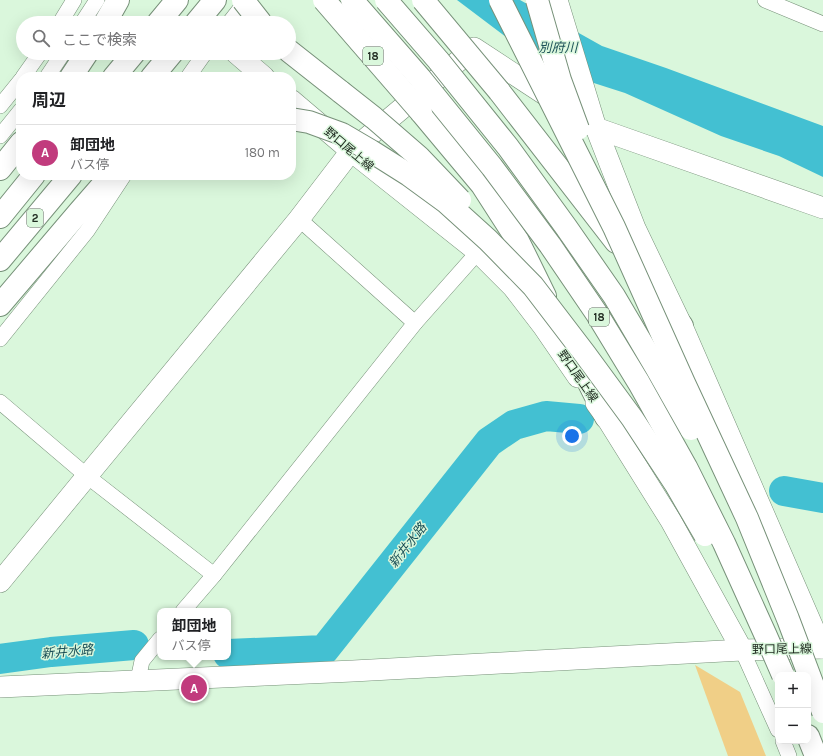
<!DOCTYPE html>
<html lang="ja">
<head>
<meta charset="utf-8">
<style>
	body { margin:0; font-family:Karla,"Noto Sans JP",sans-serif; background:#f2f2f2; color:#202124 }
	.controls { position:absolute; right:12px; bottom:12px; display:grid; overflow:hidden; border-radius:8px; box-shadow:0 4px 16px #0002 }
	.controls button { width:36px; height:36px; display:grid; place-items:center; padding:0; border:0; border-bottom:1px solid #e0e0e0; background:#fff; color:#202124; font:20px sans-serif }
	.you { position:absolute; left:572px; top:436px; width:14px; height:14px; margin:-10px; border:3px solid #fff; border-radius:50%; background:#1a73e8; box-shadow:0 0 0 6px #1a73e833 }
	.badge { display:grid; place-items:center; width:26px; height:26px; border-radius:50%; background:#c13b7d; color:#fff; font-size:13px; font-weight:700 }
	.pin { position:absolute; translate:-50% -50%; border:2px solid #fff; box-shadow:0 1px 4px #0006 }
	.popup { position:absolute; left:157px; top:608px; width:74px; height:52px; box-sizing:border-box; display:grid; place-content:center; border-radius:8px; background:#fff; filter:drop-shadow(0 1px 3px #0005); font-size:13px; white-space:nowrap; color:#757577 }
	.popup b { font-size:15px; color:#202124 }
	.popup::after { content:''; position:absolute; left:50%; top:100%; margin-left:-8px; border:8px solid transparent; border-top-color:#fff }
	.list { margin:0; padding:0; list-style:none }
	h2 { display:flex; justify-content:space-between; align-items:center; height:52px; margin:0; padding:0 16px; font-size:17px }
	h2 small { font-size:13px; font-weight:400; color:#757577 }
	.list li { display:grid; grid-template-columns:26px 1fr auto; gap:12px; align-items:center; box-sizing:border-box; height:56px; padding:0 16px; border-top:1px solid #e0e0e0 }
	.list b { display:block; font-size:15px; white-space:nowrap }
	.list p { margin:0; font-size:13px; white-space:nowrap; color:#757577 }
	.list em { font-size:13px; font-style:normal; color:#757577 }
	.icon { flex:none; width:22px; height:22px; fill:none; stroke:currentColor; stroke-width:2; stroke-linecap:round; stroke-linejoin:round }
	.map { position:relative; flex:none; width:823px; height:756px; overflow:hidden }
	.search { position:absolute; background:#fff; box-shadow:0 4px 16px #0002; left:16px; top:16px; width:280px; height:44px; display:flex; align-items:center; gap:10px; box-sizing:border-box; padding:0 14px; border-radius:22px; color:#757577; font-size:15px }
	.panel { position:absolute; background:#fff; box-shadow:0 4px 16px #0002; left:16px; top:72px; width:280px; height:108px; border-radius:16px }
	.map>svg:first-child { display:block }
	.green { fill:#f0cf87 }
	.water { fill:#43c0d2 }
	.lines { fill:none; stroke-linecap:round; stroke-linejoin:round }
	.river { stroke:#43c0d2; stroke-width:30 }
	.street-casing { stroke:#779179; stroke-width:16 }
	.secondary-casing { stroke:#779179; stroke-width:22 }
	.primary-casing { stroke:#779179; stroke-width:24 }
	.highway-casing { stroke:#779179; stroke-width:24 }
	.street { stroke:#fff; stroke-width:15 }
	.secondary { stroke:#fff; stroke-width:21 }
	.primary { stroke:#fff; stroke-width:22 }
	.highway { stroke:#fff; stroke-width:22 }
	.primary-bridge-casing { stroke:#779179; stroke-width:24; stroke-linecap:butt }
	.highway-bridge-casing { stroke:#779179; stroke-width:24; stroke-linecap:butt }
	.primary-bridge { stroke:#fff; stroke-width:22 }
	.highway-bridge { stroke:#fff; stroke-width:22 }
	.labels { text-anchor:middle; stroke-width:3; stroke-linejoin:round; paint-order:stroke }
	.shield { fill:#daf7dc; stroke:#586859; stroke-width:1 }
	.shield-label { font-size:11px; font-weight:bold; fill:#202b21 }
	.street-label { font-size:12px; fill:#202b21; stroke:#daf7dc }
	.water-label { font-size:13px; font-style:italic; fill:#1c5058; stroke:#daf7dc }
</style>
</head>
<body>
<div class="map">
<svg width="823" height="756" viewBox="0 0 823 756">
	<rect width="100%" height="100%" fill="#daf7dc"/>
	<path class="green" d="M 695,665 L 740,692 L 766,756 L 728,756 Z"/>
	<path class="water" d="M 457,0 L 520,0 L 602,46 L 666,68 L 823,126 L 823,177 L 779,156 L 721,136 L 625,93 L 547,68 Z"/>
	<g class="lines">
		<g class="river">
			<path d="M 784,491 L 823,498"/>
			<path d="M 228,654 L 324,650 L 489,442 L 514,425 L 546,416 L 579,419"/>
			<path d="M 0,659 L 51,652 L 134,645"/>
		</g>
		<defs>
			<g id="street">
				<path d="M 765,0 L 823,24"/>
				<path d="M 60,23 L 74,0"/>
				<path d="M 82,23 L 97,0"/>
				<path d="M 229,23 L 247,0"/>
				<path d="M 23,77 L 40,53"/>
				<path d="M 47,77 L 63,53"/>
				<path d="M 188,77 L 205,53"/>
				<path d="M 0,106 L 21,80"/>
				<path d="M 0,136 L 21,110"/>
				<path d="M 299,219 L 415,323"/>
				<path d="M 0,339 L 87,231 L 124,175"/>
				<path d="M 0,402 L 87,476 L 214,575"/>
				<path d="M 183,611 L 214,575 L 415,323 L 478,252"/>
				<path d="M 742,650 L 778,730"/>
				<path d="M 138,680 L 142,661 L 160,639"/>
				<path d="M 783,741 L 789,756"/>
			</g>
			<g id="secondary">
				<path d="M 557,0 L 596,128 L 635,228 L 682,326 L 822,648"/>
				<path d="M 236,53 L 264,77"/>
				<path d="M 291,100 L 351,151 L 478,252 L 513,287 L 543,326 L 578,377"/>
				<path d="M 596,403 L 606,417 L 671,521 L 742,650"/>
				<path d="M 0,582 L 87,476 L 299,219 L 351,151 L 474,48 L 596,128 L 823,208"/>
				<path d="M 0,687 L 353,671 L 742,650 L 823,648"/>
			</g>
			<g id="primary">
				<path d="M 499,91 L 616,242"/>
				<path d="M 421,112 L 482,185 L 518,241 L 545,296"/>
				<path d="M 637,269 L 682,326"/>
				<path d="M 568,341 L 606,417"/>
			</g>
			<g id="highway">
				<path d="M 105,23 L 118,0"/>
				<path d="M 158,23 L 177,0"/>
				<path d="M 196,23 L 215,0"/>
				<path d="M 289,51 L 341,92"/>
				<path d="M 71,77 L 87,53"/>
				<path d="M 114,77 L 134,53"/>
				<path d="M 152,77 L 172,53"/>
				<path d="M 0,169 L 21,143"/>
				<path d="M 0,217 L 34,175"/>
				<path d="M 0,260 L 71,175"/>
				<path d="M 0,305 L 79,212 L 107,180 L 113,175"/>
				<path d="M 808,736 L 816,756"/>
			</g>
		</defs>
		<use href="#street" class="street-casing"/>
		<use href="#secondary" class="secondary-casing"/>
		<use href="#primary" class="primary-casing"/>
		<use href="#highway" class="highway-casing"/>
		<use href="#street" class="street"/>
		<use href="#secondary" class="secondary"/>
		<use href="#primary" class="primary"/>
		<use href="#highway" class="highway"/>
		<defs>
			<g id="primary-bridge">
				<path d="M 324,0 L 421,112"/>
				<path d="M 423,0 L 499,91"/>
			</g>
			<g id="highway-bridge">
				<path d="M 243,0 L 261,23"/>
				<path d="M 352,0 L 420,78 L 492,167 L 550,245 L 597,314 L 639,383 L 686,467 L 724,543 L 766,636 L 783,675"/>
				<path d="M 386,0 L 438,60 L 508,147 L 566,227 L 614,296 L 657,369 L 691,429"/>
				<path d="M 500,0 L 614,227 L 684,383 L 747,518 L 788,619 L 823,712"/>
				<path d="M 537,0 L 560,80 L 578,129"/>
				<path d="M 341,92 L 374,118 L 419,157 L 460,200"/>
				<path d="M 291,119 L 309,122 L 342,134 L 371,151 L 409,175 L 446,202 L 488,240 L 533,286 L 585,354 L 632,418 L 676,485 L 705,535"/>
			</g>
		</defs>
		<use href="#primary-bridge" class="primary-bridge-casing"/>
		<use href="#highway-bridge" class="highway-bridge-casing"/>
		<use href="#primary-bridge" class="primary-bridge"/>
		<use href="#highway-bridge" class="highway-bridge"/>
	</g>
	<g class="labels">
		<g class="shield">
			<rect x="363" y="47" width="20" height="18" rx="3"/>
			<rect x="27" y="209" width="16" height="18" rx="3"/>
			<rect x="589" y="308" width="20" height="18" rx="3"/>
		</g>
		<g class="shield-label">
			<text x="373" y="60">18</text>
			<text x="35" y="222">2</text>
			<text x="599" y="321">18</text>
		</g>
		<g class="street-label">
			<text transform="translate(349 149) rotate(40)" y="4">野口尾上線</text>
			<text transform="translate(578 376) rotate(55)" y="4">野口尾上線</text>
			<text transform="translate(782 649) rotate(-1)" y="4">野口尾上線</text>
		</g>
		<g class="water-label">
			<text x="558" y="52">別府川</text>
			<text transform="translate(407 545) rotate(-52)" y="5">新井水路</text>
			<text transform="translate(67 651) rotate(-5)" y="5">新井水路</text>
		</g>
	</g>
</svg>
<div class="controls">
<button>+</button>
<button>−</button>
</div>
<div class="you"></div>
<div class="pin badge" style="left:194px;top:688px">A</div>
<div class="popup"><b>卸団地</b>バス停</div>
<div class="search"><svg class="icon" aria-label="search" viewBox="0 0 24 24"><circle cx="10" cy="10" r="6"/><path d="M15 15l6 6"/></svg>ここで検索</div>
<section class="panel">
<h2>周辺<small></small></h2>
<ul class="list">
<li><span class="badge">A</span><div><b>卸団地</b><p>バス停</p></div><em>180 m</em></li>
</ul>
</section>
</div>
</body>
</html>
